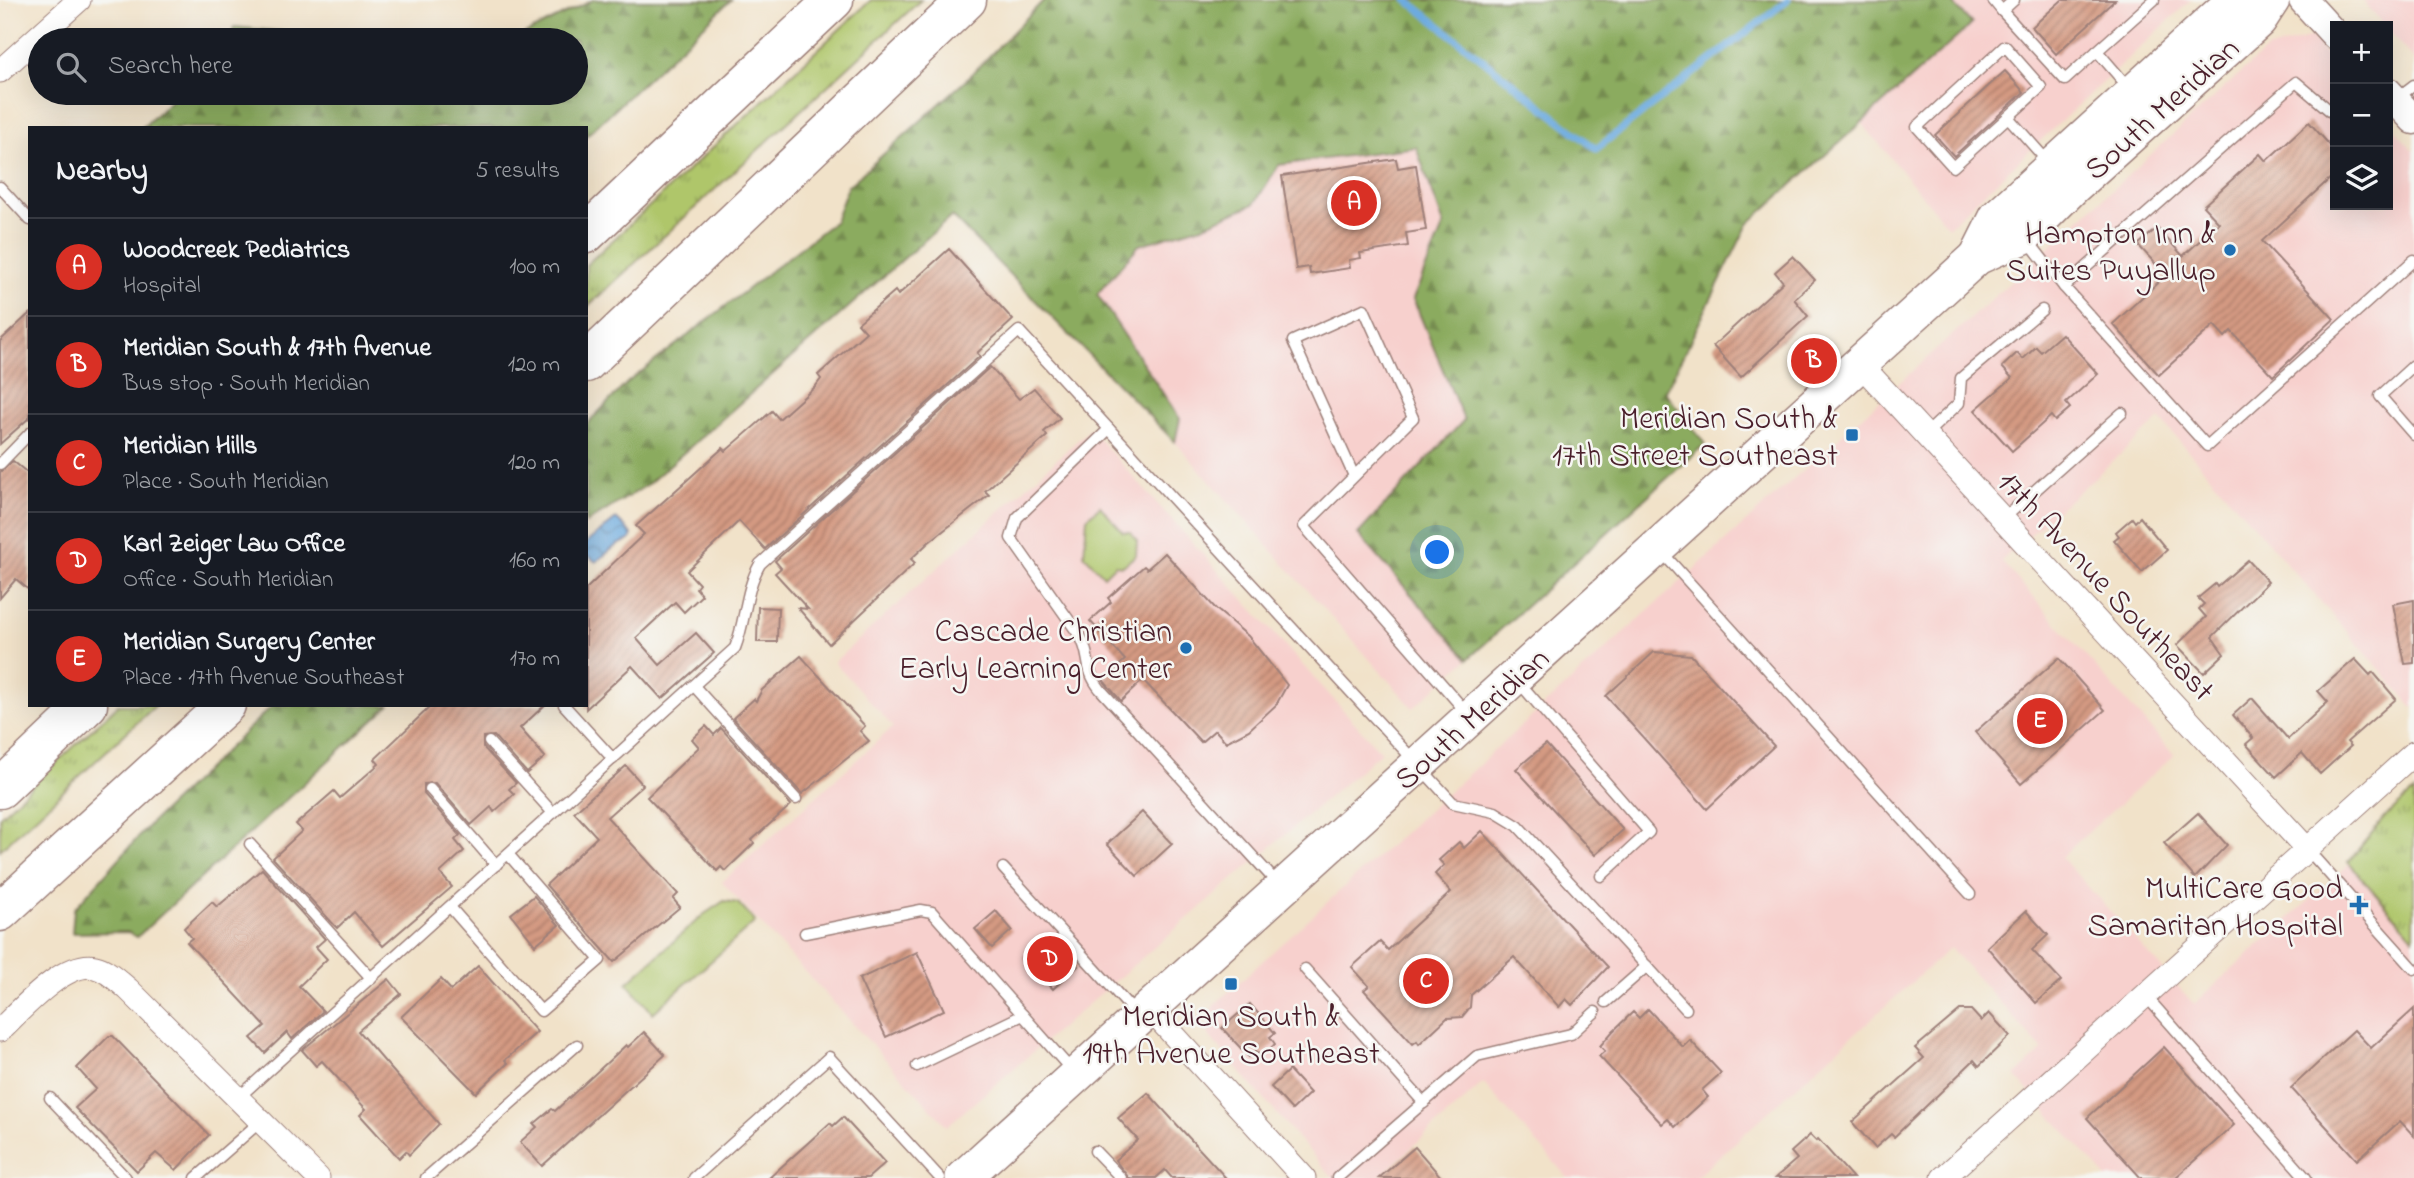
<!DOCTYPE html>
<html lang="en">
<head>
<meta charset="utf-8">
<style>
	body { margin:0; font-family:"Indie Flower",sans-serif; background:#242831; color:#f1f3f6 }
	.controls { position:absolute; right:21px; top:21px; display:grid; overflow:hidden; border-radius:0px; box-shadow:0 7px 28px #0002 }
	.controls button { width:63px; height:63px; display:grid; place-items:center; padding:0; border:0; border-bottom:2px solid #363941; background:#171b24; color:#f1f3f6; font:35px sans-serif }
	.you { position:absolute; left:1438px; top:553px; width:24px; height:24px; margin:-18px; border:5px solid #fff; border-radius:50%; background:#1a73e8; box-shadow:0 0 0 10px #1a73e833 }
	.badge { display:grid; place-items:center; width:46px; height:46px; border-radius:50%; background:#d93025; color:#fff; font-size:23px; font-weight:700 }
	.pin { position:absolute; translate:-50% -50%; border:4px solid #fff; box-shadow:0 2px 7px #0006 }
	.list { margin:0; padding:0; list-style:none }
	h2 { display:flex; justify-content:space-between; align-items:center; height:91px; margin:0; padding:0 28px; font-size:30px }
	h2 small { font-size:23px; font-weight:400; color:#9ea1a6 }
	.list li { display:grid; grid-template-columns:46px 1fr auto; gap:21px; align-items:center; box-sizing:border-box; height:98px; padding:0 28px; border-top:2px solid #363941 }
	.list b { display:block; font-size:26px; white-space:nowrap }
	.list p { margin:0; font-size:23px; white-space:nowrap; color:#9ea1a6 }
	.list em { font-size:23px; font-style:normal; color:#9ea1a6 }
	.icon { flex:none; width:38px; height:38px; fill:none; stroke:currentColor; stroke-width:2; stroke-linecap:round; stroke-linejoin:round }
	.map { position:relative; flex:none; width:2414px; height:1178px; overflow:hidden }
	.search { position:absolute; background:#171b24; box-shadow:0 7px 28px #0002; left:28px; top:28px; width:560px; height:77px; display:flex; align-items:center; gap:18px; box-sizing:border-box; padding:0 24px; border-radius:38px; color:#9ea1a6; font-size:26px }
	.panel { position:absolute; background:#171b24; box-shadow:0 7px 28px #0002; left:28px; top:126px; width:560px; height:581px; border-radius:0px }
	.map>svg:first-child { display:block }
	.built { fill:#f7d0cd }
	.grass { fill:url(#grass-tufts); stroke:#7c724b; stroke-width:2 }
	.forest { fill:url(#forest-firs); stroke:#6a6545; stroke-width:2 }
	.park { fill:#afc66b; stroke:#7c724b; stroke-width:2 }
	.water { fill:url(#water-waves); stroke:#5c6585; stroke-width:2 }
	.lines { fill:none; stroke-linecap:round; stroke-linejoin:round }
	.stream { stroke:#6dabdf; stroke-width:7 }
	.building { fill:url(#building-hatch) }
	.service-casing { stroke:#9e807a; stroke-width:13 }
	.minor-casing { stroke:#9e807a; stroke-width:25 }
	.tertiary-casing { stroke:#9e807a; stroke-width:31 }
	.primary-casing { stroke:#9e807a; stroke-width:38 }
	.motorway-casing { stroke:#9e807a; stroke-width:41 }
	.service { stroke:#fff; stroke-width:10 }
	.minor { stroke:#fff; stroke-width:23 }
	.tertiary { stroke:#fff; stroke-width:28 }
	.primary { stroke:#fff; stroke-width:35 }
	.motorway { stroke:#fff; stroke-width:38 }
	.poi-dot { fill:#1f6fb2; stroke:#f6f6f2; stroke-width:2.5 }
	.labels { text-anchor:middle; stroke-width:5; stroke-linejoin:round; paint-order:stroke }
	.street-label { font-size:32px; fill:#4a1f2b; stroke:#f6f6f2 }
	.poi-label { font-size:32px; fill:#4a1f2b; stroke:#f6f6f2; text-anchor:end }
</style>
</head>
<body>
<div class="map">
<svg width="2414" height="1178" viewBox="0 0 2414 1178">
	<defs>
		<pattern id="grass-tufts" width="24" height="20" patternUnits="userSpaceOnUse" patternTransform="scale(1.75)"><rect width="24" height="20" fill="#afc66b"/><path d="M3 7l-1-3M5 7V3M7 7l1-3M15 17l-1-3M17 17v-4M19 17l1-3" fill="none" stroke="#90a058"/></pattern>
		<pattern id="forest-firs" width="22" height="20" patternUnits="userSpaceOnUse" patternTransform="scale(1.75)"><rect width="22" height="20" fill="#8bab5f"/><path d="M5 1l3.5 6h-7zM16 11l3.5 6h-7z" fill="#748b4f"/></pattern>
		<pattern id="water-waves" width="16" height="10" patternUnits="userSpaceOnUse" patternTransform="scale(1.75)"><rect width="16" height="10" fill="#6dabdf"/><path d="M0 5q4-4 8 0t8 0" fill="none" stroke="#5c8bb5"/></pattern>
		<pattern id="building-hatch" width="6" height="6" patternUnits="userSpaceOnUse" patternTransform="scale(1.75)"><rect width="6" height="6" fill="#d49a82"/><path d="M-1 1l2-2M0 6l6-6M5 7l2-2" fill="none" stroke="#ae7d6b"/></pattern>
	</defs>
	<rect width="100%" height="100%" fill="#f6f6f2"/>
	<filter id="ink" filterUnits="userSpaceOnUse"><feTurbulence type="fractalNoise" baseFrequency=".0143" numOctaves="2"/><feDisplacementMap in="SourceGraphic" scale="14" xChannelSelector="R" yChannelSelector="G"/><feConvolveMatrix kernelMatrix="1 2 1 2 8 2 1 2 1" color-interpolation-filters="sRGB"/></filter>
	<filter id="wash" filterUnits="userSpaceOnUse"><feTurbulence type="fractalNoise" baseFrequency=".00686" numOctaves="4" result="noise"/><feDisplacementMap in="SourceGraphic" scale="28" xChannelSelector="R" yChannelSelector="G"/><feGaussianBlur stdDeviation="1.57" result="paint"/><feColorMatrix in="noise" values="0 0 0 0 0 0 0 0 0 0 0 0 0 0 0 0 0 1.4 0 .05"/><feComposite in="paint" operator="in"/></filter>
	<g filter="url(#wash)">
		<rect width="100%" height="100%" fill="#f1e2c9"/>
		<g class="built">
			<path d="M 1950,0 L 2191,0 L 1948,227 L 1862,123 L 1972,25 Z"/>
			<path d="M 2363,0 L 2414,0 L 2414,60 L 2388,30 L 2388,26 L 2384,26 Z"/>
			<path d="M 2311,37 L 2335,64 L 2335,205 L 2388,205 L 2388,122 L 2414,151 L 2414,708 L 2160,419 L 2001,561 L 2174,755 L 2061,857 L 2194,1004 L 2414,806 L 2414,1178 L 2107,1178 L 2015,1076 L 2043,1050 L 1950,948 L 1695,1178 L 1568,1178 L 1483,1083 L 1378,1178 L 1333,1178 L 1208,1035 L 1213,1006 L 2266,50 Z"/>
			<path d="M 1416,147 L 1444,225 L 1413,299 L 1464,420 L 1358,534 L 1468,659 L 1413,708 L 1175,442 L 1180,419 L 1097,294 L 1139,245 L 1202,226 L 1254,204 L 1279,165 Z"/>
			<path d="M 1090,429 L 1381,752 L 947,1126 L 722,882 L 893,727 L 834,662 Z"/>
		</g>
		<g class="grass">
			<path d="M 871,0 L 921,0 L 586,308 L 586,265 Z"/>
			<path d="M 118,705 L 156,705 L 0,850 L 0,816 Z"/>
			<path d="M 2414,792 L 2414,938 L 2348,862 L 2384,818 Z"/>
		</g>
		<g class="forest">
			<path d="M 593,0 L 731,0 L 586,136 L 586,128 L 142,128 L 179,93 L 576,93 L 576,40 L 513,40 Z"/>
			<path d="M 1044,0 L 1950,0 L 1972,24 L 1748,224 L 1665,392 L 1705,444 L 1468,659 L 1358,534 L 1464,420 L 1413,299 L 1444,225 L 1416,147 L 1279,165 L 1254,204 L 1202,226 L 1139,245 L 1097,294 L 1180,419 L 1175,442 L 952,216 L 647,485 L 586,523 L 586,425 L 628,382 L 835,221 L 848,186 L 966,80 Z"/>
			<path d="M 234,27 L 364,40 L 230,40 Z"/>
			<path d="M 273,705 L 389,705 L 137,937 L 128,932 L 72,933 L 74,909 L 151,823 Z"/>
		</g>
		<g class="park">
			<path d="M 1100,506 L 1123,532 L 1130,532 L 1137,541 L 1136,555 L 1123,566 L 1115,565 L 1104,576 L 1084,555 L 1087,518 Z"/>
			<path d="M 724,901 L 738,903 L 755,922 L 653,1013 L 627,983 L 703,915 Z"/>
		</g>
		<path class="water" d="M 616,519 L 632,534 L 630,540 L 617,545 L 596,562 L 586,554 L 586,543 Z"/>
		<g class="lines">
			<path class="stream" d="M 1407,0 L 1596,149 L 1788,0"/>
		</g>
		<g id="blocks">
			<g class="building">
				<path d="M 2062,0 L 2115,0 L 2056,54 L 2032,27 Z"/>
				<path d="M 2005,71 L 2024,92 L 1954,156 L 1935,135 Z"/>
				<path d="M 2309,122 L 2335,151 L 2335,174 L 2262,241 L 2334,319 L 2273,376 L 2231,331 L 2225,337 L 2214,325 L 2159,375 L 2113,324 L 2166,275 L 2138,245 L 2157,228 L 2183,256 L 2219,223 L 2203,206 L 2260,154 L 2266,161 Z"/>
				<path d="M 1396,159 L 1398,168 L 1416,165 L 1426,230 L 1406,233 L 1408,246 L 1360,253 L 1361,258 L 1349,260 L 1350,268 L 1310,274 L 1309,267 L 1296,269 L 1282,176 Z"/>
				<path d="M 949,249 L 1013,320 L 977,353 L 980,356 L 765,549 L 739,521 L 687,571 L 699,584 L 696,588 L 702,595 L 684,612 L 675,602 L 636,638 L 660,665 L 696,633 L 714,653 L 662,699 L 632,666 L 586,709 L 586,589 L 644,534 L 636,526 L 723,448 L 726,451 L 772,411 L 779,419 L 815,387 L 821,379 L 818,375 L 866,332 L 858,323 L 895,291 L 898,295 Z"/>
				<path d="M 1793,256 L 1815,280 L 1794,299 L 1808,316 L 1741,377 L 1713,346 L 1783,282 L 1775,272 Z"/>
				<path d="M 30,313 L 30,417 L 0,444 L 0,341 Z"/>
				<path d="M 2062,334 L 2098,374 L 2066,403 L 2070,408 L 2055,421 L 2051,416 L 2012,451 L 1975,410 L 2012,378 L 2002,367 L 2017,353 L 2023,359 L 2036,347 L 2041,352 Z"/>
				<path d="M 990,367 L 1019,399 L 1034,388 L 1060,418 L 1044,432 L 1047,436 L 985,491 L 989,495 L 929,542 L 911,559 L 915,563 L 829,644 L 798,608 L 808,609 L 775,573 L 781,568 L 775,561 Z"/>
				<path d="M 13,461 L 30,475 L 30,591 L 16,579 L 0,598 L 0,472 Z"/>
				<path d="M 2140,517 L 2167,550 L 2142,572 L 2114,540 L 2119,536 L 2116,532 L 2132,518 L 2135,522 Z"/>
				<path d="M 1165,553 L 1216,609 L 1248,636 L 1287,685 L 1276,705 L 1249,730 L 1226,742 L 1215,730 L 1201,742 L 1143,680 L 1121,701 L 1103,680 L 1125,660 L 1090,621 L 1111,602 L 1108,598 L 1144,566 L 1147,569 Z"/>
				<path d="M 2248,560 L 2268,582 L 2212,637 L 2224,654 L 2204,673 L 2177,645 L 2206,617 L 2199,609 L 2204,604 L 2198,598 L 2215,584 L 2217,587 Z"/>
				<path d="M 2414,600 L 2414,663 L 2405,664 L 2393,604 Z"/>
				<path d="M 758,607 L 778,608 L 777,642 L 757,642 Z"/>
				<path d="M 1654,652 L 1691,655 L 1774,746 L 1707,809 L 1606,696 Z"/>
				<path d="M 801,656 L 865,726 L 860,731 L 869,741 L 802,794 L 733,718 L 754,699 L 756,701 L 762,690 Z"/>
				<path d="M 2059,658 L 2105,710 L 2021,784 L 1975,732 Z"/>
				<path d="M 2355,659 L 2370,675 L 2373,672 L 2396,699 L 2347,742 L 2351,746 L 2320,774 L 2302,753 L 2276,777 L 2246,744 L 2253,738 L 2233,715 L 2252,698 L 2288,739 L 2328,702 L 2318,691 Z"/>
				<path d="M 432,705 L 545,705 L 520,728 L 545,757 L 527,773 L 494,736 L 483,737 L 483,747 L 516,783 L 509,789 L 514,794 L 494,812 L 491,807 L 471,825 L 435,783 L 424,784 L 424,794 L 460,835 L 455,840 L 464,851 L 440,873 L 452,887 L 383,946 L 354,912 L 337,928 L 273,858 L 302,831 L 296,824 L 334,791 L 340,798 L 379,764 L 375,759 Z"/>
				<path d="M 706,726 L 714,735 L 721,728 L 791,805 L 752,840 L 754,843 L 725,871 L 721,867 L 717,871 L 647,797 L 699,747 L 692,739 Z"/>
				<path d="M 1546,744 L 1623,830 L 1595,855 L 1516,769 Z"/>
				<path d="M 626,766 L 643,785 L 607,817 L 678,894 L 673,899 L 680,907 L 614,962 L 546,885 L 597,837 L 574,812 Z"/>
				<path d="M 1142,812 L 1172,844 L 1137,876 L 1107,844 Z"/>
				<path d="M 2198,813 L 2227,845 L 2195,878 L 2164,843 Z"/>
				<path d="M 1482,831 L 1608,967 L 1572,1005 L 1566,999 L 1559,1007 L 1514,957 L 1471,995 L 1470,1007 L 1462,1017 L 1447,1018 L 1419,1044 L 1417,1041 L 1413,1044 L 1364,990 L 1369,986 L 1352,967 L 1380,942 L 1388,950 L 1451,892 L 1435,874 L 1444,865 L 1439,860 L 1459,842 L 1464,848 Z"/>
				<path d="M 262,869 L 325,939 L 316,947 L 327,959 L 299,986 L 323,1011 L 292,1039 L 287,1032 L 265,1053 L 251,1038 L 265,1026 L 187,942 L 192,938 L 184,928 L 212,902 L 217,907 Z"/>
				<path d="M 534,896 L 559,925 L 535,945 L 511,914 Z"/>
				<path d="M 996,911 L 1012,930 L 992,948 L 975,929 Z"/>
				<path d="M 2026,911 L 2048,935 L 2032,950 L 2061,981 L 2036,1003 L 1987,947 Z"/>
				<path d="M 1046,937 L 1078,966 L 1053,989 L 1024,957 Z"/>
				<path d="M 917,952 L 944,1010 L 886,1037 L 859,979 Z"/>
				<path d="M 478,966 L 537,1032 L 505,1060 L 508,1063 L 476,1093 L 401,1017 L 441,979 L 451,990 Z"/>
				<path d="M 389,979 L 401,994 L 358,1031 L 439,1124 L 409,1155 L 406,1151 L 399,1158 L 360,1115 L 366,1109 L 322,1061 L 316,1066 L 302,1050 Z"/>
				<path d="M 1250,1004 L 1275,1033 L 1270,1037 L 1275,1044 L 1261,1057 L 1256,1051 L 1249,1057 L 1222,1028 Z"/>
				<path d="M 1648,1009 L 1683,1047 L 1690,1040 L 1721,1073 L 1702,1090 L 1708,1097 L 1675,1127 L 1668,1119 L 1662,1124 L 1599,1056 L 1605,1051 L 1600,1046 L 1613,1031 L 1633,1012 L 1639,1018 Z"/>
				<path d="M 2414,1009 L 2414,1136 L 2400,1121 L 2357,1160 L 2291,1088 L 2354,1030 L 2371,1048 Z"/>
				<path d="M 1960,1010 L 1971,1010 L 1981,1021 L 1989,1013 L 2010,1036 L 1979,1066 L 1974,1060 L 1894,1137 L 1891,1134 L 1875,1148 L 1852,1122 L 1924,1058 L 1915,1048 Z"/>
				<path d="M 644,1032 L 665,1055 L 542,1166 L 520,1142 L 537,1127 L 534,1124 L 552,1109 L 555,1111 L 626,1045 L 628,1047 Z"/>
				<path d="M 109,1036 L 113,1036 L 209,1135 L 176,1170 L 156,1153 L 137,1171 L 75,1108 L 96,1089 L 77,1068 Z"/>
				<path d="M 2164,1047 L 2234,1125 L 2175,1178 L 2141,1178 L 2087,1118 Z"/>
				<path d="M 1289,1070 L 1310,1093 L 1292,1110 L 1271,1087 Z"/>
				<path d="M 1148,1093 L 1226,1178 L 1172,1178 L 1165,1170 L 1156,1178 L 1129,1178 L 1115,1160 L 1138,1140 L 1118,1118 Z"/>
				<path d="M 843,1117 L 885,1163 L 868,1178 L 769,1178 L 830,1123 L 833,1126 Z"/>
				<path d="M 1810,1135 L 1816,1141 L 1818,1139 L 1853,1178 L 1775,1178 L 1797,1159 L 1791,1152 Z"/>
				<path d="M 1415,1147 L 1442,1178 L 1379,1178 Z"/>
			</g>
		</g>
	</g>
	<g filter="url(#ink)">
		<use href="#blocks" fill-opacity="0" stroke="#9e807a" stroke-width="2"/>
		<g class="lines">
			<defs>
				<g id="service">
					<path d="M 1993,0 L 2002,11"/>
					<path d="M 2014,0 L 2002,11 L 2065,80 L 2097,51"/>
					<path d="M 2129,88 L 2097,51 L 2154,0"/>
					<path d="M 2397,98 L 2414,85"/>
					<path d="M 2008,117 L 1953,167 L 1917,127 L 2005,46 L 2041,87 L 2008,117 L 2048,162"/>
					<path d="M 0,187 L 30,220"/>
					<path d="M 2026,238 L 2064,287 L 2207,446 L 2414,260"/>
					<path d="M 2064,287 L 2296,82 L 2335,115"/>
					<path d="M 2414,365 L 2380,396 L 2414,435"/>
					<path d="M 1109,429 L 1017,518 L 1011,538 L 1080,636 C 1092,657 1083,668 1100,689 L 1278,884"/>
					<path d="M 1925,435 L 1959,403 L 1961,378 L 2042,310"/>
					<path d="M 0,464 L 30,433"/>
					<path d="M 1354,476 L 1293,341 L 1364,309 L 1413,418 L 1304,526 L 1467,713"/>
					<path d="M 2003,519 L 2122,413"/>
					<path d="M 1660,550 L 1970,894"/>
					<path d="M 1517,680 L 1649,832 L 1601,876"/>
					<path d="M 694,686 L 796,799"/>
					<path d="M 564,705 L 613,759"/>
					<path d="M 489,742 L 553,813"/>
					<path d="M 430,789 L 496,865"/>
					<path d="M 250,844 L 371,978"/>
					<path d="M 2306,848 L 2414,969"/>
					<path d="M 1003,868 L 1136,1014"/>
					<path d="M 450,907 L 541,1011 L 600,960 L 508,854"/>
					<path d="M 805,933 L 921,910 L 932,912 L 1074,1073"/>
					<path d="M 1305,969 L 1424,1103"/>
					<path d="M 2145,995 L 2306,1178"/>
					<path d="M 1606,1002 L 1647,966"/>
					<path d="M 917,1066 L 1023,1015"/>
					<path d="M 50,1098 L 126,1178"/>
					<path d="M 238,1098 L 735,648 C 746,620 745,590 760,564 L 1019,331 L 1453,803 L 1495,812 L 1518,826 L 1686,1009"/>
					<path d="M 1095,1151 L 1121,1178"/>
					<path d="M 196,1178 L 261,1121"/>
					<path d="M 426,1178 L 577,1045"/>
					<path d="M 694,1178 L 829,1057 L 940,1178"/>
					<path d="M 1337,1178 L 1477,1056 L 1571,1034 L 1595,1012"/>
				</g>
				<g id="minor">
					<path d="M 0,71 L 79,0"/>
					<path d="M 1861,365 L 2306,848"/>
					<path d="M 1150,1009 L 1304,1178"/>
					<path d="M 0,1030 C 21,1010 65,960 95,967 C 108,970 118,981 128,989 L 318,1178"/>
					<path d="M 1943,1178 L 2414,753"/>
				</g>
				<g id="tertiary">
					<path d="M 2303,0 L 2335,35"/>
					<path d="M 2388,92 L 2414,120"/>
				</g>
				<g id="primary">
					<path d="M 1977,257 L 1997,217 L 2235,0"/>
					<path d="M 963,1178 L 1977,257 L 2024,236 L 2074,186 L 2259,20 L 2272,0"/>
				</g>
				<g id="motorway">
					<path d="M 586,234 L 834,0"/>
					<path d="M 586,363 L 967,0"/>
					<path d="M 0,789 L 88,705"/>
					<path d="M 0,912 L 226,705"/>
				</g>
			</defs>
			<use href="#service" class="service-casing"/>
			<use href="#minor" class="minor-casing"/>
			<use href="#tertiary" class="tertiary-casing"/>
			<use href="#primary" class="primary-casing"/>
			<use href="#motorway" class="motorway-casing"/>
			<use href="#service" class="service"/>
			<use href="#minor" class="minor"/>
			<use href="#tertiary" class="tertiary"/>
			<use href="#primary" class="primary"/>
			<use href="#motorway" class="motorway"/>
		</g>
	</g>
	<g class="poi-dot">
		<circle cx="2230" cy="250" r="7"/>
		<rect x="1845" y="428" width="14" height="14" rx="3.5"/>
		<circle cx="1186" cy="648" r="7"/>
		<path d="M2355.5 894.5h7v7h7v7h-7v7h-7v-7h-7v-7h7z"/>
		<rect x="1224" y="977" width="14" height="14" rx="3.5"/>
	</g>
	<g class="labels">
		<g class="street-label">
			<text transform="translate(2161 108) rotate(-42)" y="11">South Meridian</text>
			<text transform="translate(2107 585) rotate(47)" y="11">17th Avenue Southeast</text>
			<text transform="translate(1471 718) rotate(-42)" y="11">South Meridian</text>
		</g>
		<g class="poi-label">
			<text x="2216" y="243">Hampton Inn &amp;<tspan x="2216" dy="37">Suites Puyallup</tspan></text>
			<text x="1838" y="428">Meridian South &amp;<tspan x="1838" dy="37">17th Street Southeast</tspan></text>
			<text x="1172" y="641">Cascade Christian<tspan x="1172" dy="37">Early Learning Center</tspan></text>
			<text x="2343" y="898">MultiCare Good<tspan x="2343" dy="37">Samaritan Hospital</tspan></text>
			<text x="1231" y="1026" text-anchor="middle">Meridian South &amp;<tspan x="1231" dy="37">19th Avenue Southeast</tspan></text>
		</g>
	</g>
</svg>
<div class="controls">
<button>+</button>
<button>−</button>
<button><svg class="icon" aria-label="layers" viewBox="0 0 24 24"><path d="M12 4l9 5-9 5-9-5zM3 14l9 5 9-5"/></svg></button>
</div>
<div class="you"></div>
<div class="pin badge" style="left:1354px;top:203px">A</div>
<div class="pin badge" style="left:1814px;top:361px">B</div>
<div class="pin badge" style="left:1426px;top:981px">C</div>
<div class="pin badge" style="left:1050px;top:959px">D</div>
<div class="pin badge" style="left:2040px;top:721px">E</div>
<div class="search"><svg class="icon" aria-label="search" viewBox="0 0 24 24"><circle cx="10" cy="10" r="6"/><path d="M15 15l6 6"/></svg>Search here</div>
<section class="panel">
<h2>Nearby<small>5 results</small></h2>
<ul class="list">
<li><span class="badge">A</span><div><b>Woodcreek Pediatrics</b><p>Hospital</p></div><em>100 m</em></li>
<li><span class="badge">B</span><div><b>Meridian South &amp; 17th Avenue</b><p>Bus stop · South Meridian</p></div><em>120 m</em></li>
<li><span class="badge">C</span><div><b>Meridian Hills</b><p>Place · South Meridian</p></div><em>120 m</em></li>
<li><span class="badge">D</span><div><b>Karl Zeiger Law Office</b><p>Office · South Meridian</p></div><em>160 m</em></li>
<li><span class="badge">E</span><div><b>Meridian Surgery Center</b><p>Place · 17th Avenue Southeast</p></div><em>170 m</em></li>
</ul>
</section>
</div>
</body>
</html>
